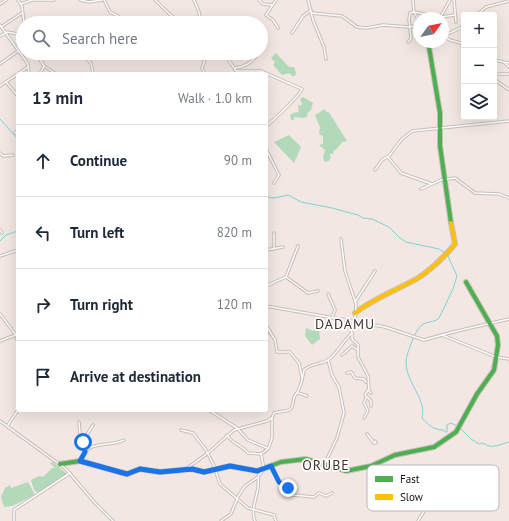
<!DOCTYPE html>
<html lang="en">
<head>
<meta charset="utf-8">
<style>
	body { margin:0; font-family:"PT Sans",sans-serif; background:#f6f6f7; color:#1f2937 }
	.controls { position:absolute; right:12px; top:12px; display:grid; overflow:hidden; border-radius:4px; box-shadow:0 4px 16px #0002 }
	.controls button { width:36px; height:36px; display:grid; place-items:center; padding:0; border:0; border-bottom:1px solid #e0e1e3; background:#fff; color:#1f2937; font:20px sans-serif }
	.compass { position:absolute; left:413px; top:12px; width:36px; height:36px; border-radius:50%; background:#fff; box-shadow:0 4px 16px #0002; rotate:57deg }
	.stop { position:absolute; width:12px; height:12px; margin:-9px; border:3px solid #1a73e8; border-radius:50%; background:#fff }
	.stop.end { background:#1a73e8; border-color:#fff; box-shadow:0 1px 4px #0008 }
	.list { margin:0; padding:0; list-style:none }
	h2 { display:flex; justify-content:space-between; align-items:center; height:52px; margin:0; padding:0 16px; font-size:17px }
	h2 small { font-size:13px; font-weight:400; color:#747a83 }
	.list li { display:grid; grid-template-columns:26px 1fr auto; gap:12px; align-items:center; box-sizing:border-box; height:72px; padding:0 16px; border-top:1px solid #e0e1e3 }
	.list b { display:block; font-size:15px; white-space:nowrap }
	.list em { font-size:13px; font-style:normal; color:#747a83 }
	.icon { flex:none; width:22px; height:22px; fill:none; stroke:currentColor; stroke-width:2; stroke-linecap:round; stroke-linejoin:round }
	.map { position:relative; flex:none; width:509px; height:521px; overflow:hidden }
	.search { position:absolute; background:#fff; box-shadow:0 4px 16px #0002; left:16px; top:16px; width:252px; height:44px; display:flex; align-items:center; gap:10px; box-sizing:border-box; padding:0 14px; border-radius:22px; color:#747a83; font-size:15px }
	.panel { position:absolute; background:#fff; box-shadow:0 4px 16px #0002; left:16px; top:72px; width:252px; height:340px; border-radius:4px }
	.map>svg:first-child { display:block }
	.forest { fill:#b2d9ba }
	.lines { fill:none; stroke-linecap:round; stroke-linejoin:round }
	.stream { stroke:#7fd2d3; stroke-width:1 }
	.street-casing { stroke:#c7beba; stroke-width:3.5 }
	.fast-casing { stroke:#c7beba; stroke-width:6 }
	.slow-casing { stroke:#c7beba; stroke-width:6 }
	.street { stroke:#fdfbfb; stroke-width:1.5 }
	.fast { stroke:#4caf50; stroke-width:4 }
	.slow { stroke:#ffc107; stroke-width:4 }
	.route { stroke:#1a73e8; stroke-width:5 }
	.labels { text-anchor:middle; stroke-width:3.5; stroke-linejoin:round; paint-order:stroke }
	.quarter-label { font-size:14px; letter-spacing:1px; fill:#41322c; stroke:#fff }
	.key { fill:#fff; stroke:#bab8b7; stroke-width:1 }
	.key-label { font-size:11px; fill:#18110f }
</style>
</head>
<body>
<div class="map">
<svg width="509" height="521" viewBox="0 0 509 521">
	<rect width="100%" height="100%" fill="#f2e7e2"/>
	<g class="forest">
		<path d="M 276,53 L 289,67 L 294,67 L 296,73 L 295,76 L 292,76 L 289,73 L 282,75 L 273,65 L 275,62 L 271,58 Z"/>
		<path d="M 303,97 L 313,103 L 311,110 L 307,113 L 308,116 L 304,118 L 294,117 L 294,120 L 291,120 L 290,115 L 293,113 L 299,112 L 298,104 L 300,106 L 302,104 L 300,99 Z"/>
		<path d="M 325,109 L 326,113 L 328,111 L 347,141 L 342,142 L 336,150 L 334,150 L 333,154 L 330,154 L 331,157 L 329,161 L 325,162 L 323,158 L 325,150 L 319,145 L 323,144 L 323,136 L 319,134 L 320,127 L 315,115 Z"/>
		<path d="M 289,135 L 301,147 L 294,163 L 274,142 Z"/>
		<path d="M 306,328 L 313,331 L 318,328 L 319,329 L 320,339 L 312,345 L 305,336 Z"/>
		<path d="M 53,462 L 67,474 L 38,493 L 34,490 L 31,480 L 39,476 L 43,477 L 52,468 L 55,468 L 50,463 Z"/>
		<path d="M 28,482 L 35,495 L 12,506 L 4,507 L 1,497 L 5,488 L 10,485 L 11,488 Z"/>
	</g>
	<g class="lines">
		<g class="stream">
			<path d="M 0,119 L 18,139"/>
			<path d="M 266,197 L 274,198 L 288,195 L 301,202 L 332,208 L 358,215 L 363,218 L 372,219 L 389,227 L 400,238 L 406,242 L 439,249 L 447,254 L 457,276 L 453,289 L 439,318 C 434,323 427,321 422,325 C 417,329 413,338 411,344 C 409,350 406,356 406,362 C 406,383 427,399 422,418 C 427,424 434,430 443,430 L 445,432 L 447,432 L 447,425 L 451,423 L 457,426"/>
			<path d="M 0,241 L 6,235 L 18,231"/>
			<path d="M 460,428 L 471,439 L 479,444 L 483,443 C 492,450 500,444 509,442"/>
		</g>
		<defs>
			<g id="street">
				<path d="M 18,0 L 22,6 L 24,23"/>
				<path d="M 80,0 L 89,2 L 102,0"/>
				<path d="M 104,0 L 110,12 L 118,16 L 121,23"/>
				<path d="M 155,0 L 179,23"/>
				<path d="M 194,0 L 199,12 L 201,23"/>
				<path d="M 259,0 L 263,4 L 272,5"/>
				<path d="M 276,0 L 266,15 L 273,20 L 278,28"/>
				<path d="M 308,0 L 313,20 L 324,47 L 326,59"/>
				<path d="M 413,0 L 414,12 L 441,17 L 455,15"/>
				<path d="M 454,0 L 456,22"/>
				<path d="M 0,4 L 6,0"/>
				<path d="M 21,4 L 32,0 L 54,0"/>
				<path d="M 311,13 L 342,16 L 357,27 L 366,28 L 383,25 L 410,27 L 419,25"/>
				<path d="M 477,15 L 486,7 L 509,1"/>
				<path d="M 440,18 L 450,0"/>
				<path d="M 0,25 L 28,64 L 29,74"/>
				<path d="M 1,27 L 22,13"/>
				<path d="M 292,33 L 303,16 L 311,10"/>
				<path d="M 443,34 L 450,33 L 464,26"/>
				<path d="M 0,36 L 7,32 L 23,35"/>
				<path d="M 443,36 L 450,40 L 464,44"/>
				<path d="M 408,42 L 411,39 L 409,19 L 410,13 L 414,12 L 419,21"/>
				<path d="M 461,43 L 464,49"/>
				<path d="M 36,53 L 44,66 L 56,74"/>
				<path d="M 224,53 L 238,74"/>
				<path d="M 85,57 L 91,63 L 93,74"/>
				<path d="M 494,60 L 509,63"/>
				<path d="M 505,63 L 509,67"/>
				<path d="M 0,64 L 18,51"/>
				<path d="M 235,68 C 246,67 253,62 258,53"/>
				<path d="M 237,71 L 261,71 L 302,89 C 300,95 273,121 266,126"/>
				<path d="M 40,74 L 44,66"/>
				<path d="M 205,74 L 202,68 L 207,53"/>
				<path d="M 494,74 L 509,74"/>
				<path d="M 494,79 L 509,90"/>
				<path d="M 6,82 L 18,96"/>
				<path d="M 0,86 L 28,67"/>
				<path d="M 15,133 L 18,130"/>
				<path d="M 266,149 L 279,175 L 274,183"/>
				<path d="M 0,153 L 3,156 L 13,155"/>
				<path d="M 388,157 L 401,173 L 432,184"/>
				<path d="M 375,170 L 382,160 L 389,156 L 401,140 L 412,131 L 509,121"/>
				<path d="M 421,189 L 441,180 L 455,178 L 475,193 L 499,194 L 509,198"/>
				<path d="M 0,230 L 2,233"/>
				<path d="M 341,239 L 345,271 L 356,304 L 355,322"/>
				<path d="M 274,249 L 274,233"/>
				<path d="M 266,250 L 283,247"/>
				<path d="M 0,256 L 18,250"/>
				<path d="M 286,277 L 308,293 L 318,291"/>
				<path d="M 266,286 L 286,277 L 298,246"/>
				<path d="M 328,294 L 335,310 L 332,318"/>
				<path d="M 355,302 L 375,271"/>
				<path d="M 266,306 L 385,327 L 424,340 L 453,332 L 509,319"/>
				<path d="M 0,314 L 16,335 L 18,343"/>
				<path d="M 266,323 L 267,334 L 266,336"/>
				<path d="M 266,325 L 275,340 L 277,352 L 290,352 L 299,363 L 302,377"/>
				<path d="M 352,333 L 352,339 L 358,345 L 358,357 L 368,376 L 369,391 L 371,393"/>
				<path d="M 442,335 L 496,357 L 509,359"/>
				<path d="M 0,341 L 18,334"/>
				<path d="M 342,355 L 352,346 L 358,350"/>
				<path d="M 347,373 L 351,372 L 355,378 L 364,379 L 366,382"/>
				<path d="M 368,390 L 365,395 L 371,401 L 371,406"/>
				<path d="M 298,393 L 307,396"/>
				<path d="M 209,410 L 237,428 L 248,440 L 267,448"/>
				<path d="M 364,418 L 368,411 L 364,403 L 366,398"/>
				<path d="M 0,421 L 66,469 L 95,503 L 113,521"/>
				<path d="M 79,422 L 80,434 L 83,442"/>
				<path d="M 8,425 L 18,410"/>
				<path d="M 181,430 L 193,433 L 206,450 L 214,466 L 220,484 L 248,508 L 274,515 L 276,521"/>
				<path d="M 367,434 L 374,443 L 376,443 L 375,441"/>
				<path d="M 227,435 C 232,444 242,445 248,453 L 261,454"/>
				<path d="M 85,452 L 83,441 L 93,425"/>
				<path d="M 80,461 C 82,458 83,455 85,452 C 92,442 113,446 124,440"/>
				<path d="M 325,463 L 337,438 L 344,413 L 339,387 L 332,375 L 328,360"/>
				<path d="M 271,466 L 279,482 L 286,486 L 293,495 L 314,497 L 319,493 L 326,496 L 332,493"/>
				<path d="M 186,469 L 208,453 L 234,430 L 267,421 L 272,418 L 274,413 C 289,409 292,415 294,397 C 301,389 302,380 304,370 C 311,363 320,365 328,360 C 336,355 343,341 352,333 L 348,321"/>
				<path d="M 237,498 L 245,486 L 258,477"/>
				<path d="M 14,521 L 14,510 L 70,473"/>
				<path d="M 221,521 L 231,514 L 237,499"/>
				<path d="M 255,521 C 249,507 261,492 258,477 L 264,469 L 261,454 L 268,449 L 272,438 L 272,418"/>
				<path d="M 418,521 L 432,498 L 461,478 L 475,475 L 479,477"/>
			</g>
			<g id="fast">
				<path d="M 430,42 L 429,47 L 440,113 L 440,146 L 451,223"/>
				<path d="M 60,464 L 80,461 L 127,474 L 140,469 L 160,472 L 192,469 L 204,472 L 230,466 L 257,471 L 281,462 L 306,459 L 346,471 L 371,466 L 395,455 L 434,447 L 456,432 L 477,394 L 494,370 L 498,345 L 497,336 L 466,282"/>
			</g>
			<path id="slow" d="M 355,313 C 374,298 397,290 418,278 C 432,269 444,257 455,244 L 451,223"/>
		</defs>
		<use href="#street" class="street-casing"/>
		<use href="#fast" class="fast-casing"/>
		<use href="#slow" class="slow-casing"/>
		<use href="#street" class="street"/>
		<use href="#fast" class="fast"/>
		<use href="#slow" class="slow"/>
	</g>
	<g class="lines">
		<path class="route" d="M 83,442 L 85,452 L 80,461 L 127,474 L 140,469 L 160,472 L 192,469 L 204,472 L 230,466 L 257,471 L 271,466 L 279,482 L 288,488"/>
	</g>
	<g class="labels">
		<g class="quarter-label">
			<text x="345" y="329">DADAMU</text>
			<text x="326" y="470">ORUBE</text>
		</g>
	</g>
	<rect x="367" y="465" width="132" height="46" rx="6" class="key"/>
	<rect x="375" y="476" width="18" height="6" fill="#4caf50"/>
	<rect x="375" y="494" width="18" height="6" fill="#ffc107"/>
	<g class="key-label">
		<text x="400" y="483">Fast</text>
		<text x="400" y="501">Slow</text>
	</g>
</svg>
<div class="controls">
<button>+</button>
<button>−</button>
<button><svg class="icon" aria-label="layers" viewBox="0 0 24 24"><path d="M12 4l9 5-9 5-9-5zM3 14l9 5 9-5"/></svg></button>
</div>
<svg class="compass" viewBox="-18 -18 36 36"><path d="M0-13l5 13h-10z" fill="#e53935"/><path d="M0 13l5-13h-10z" fill="#747a83"/></svg>
<div class="stop" style="left:83px;top:442px"></div>
<div class="stop end" style="left:288px;top:488px"></div>
<div class="search"><svg class="icon" aria-label="search" viewBox="0 0 24 24"><circle cx="10" cy="10" r="6"/><path d="M15 15l6 6"/></svg>Search here</div>
<section class="panel">
<h2>13 min<small>Walk · 1.0 km</small></h2>
<ul class="list">
<li><svg class="icon" aria-label="ahead" viewBox="0 0 24 24"><path d="M12 20V5M6 11l6-6 6 6"/></svg><div><b>Continue</b></div><em>90 m</em></li>
<li><svg class="icon" aria-label="left" viewBox="0 0 24 24"><path d="M17 20v-9H6M10 6l-5 5 5 5"/></svg><div><b>Turn left</b></div><em>820 m</em></li>
<li><svg class="icon" aria-label="right" viewBox="0 0 24 24"><path d="M7 20v-9h11M14 6l5 5-5 5"/></svg><div><b>Turn right</b></div><em>120 m</em></li>
<li><svg class="icon" aria-label="arrive" viewBox="0 0 24 24"><path d="M6 21V4h12l-3 4 3 4H6"/></svg><div><b>Arrive at destination</b></div></li>
</ul>
</section>
</div>
</body>
</html>
